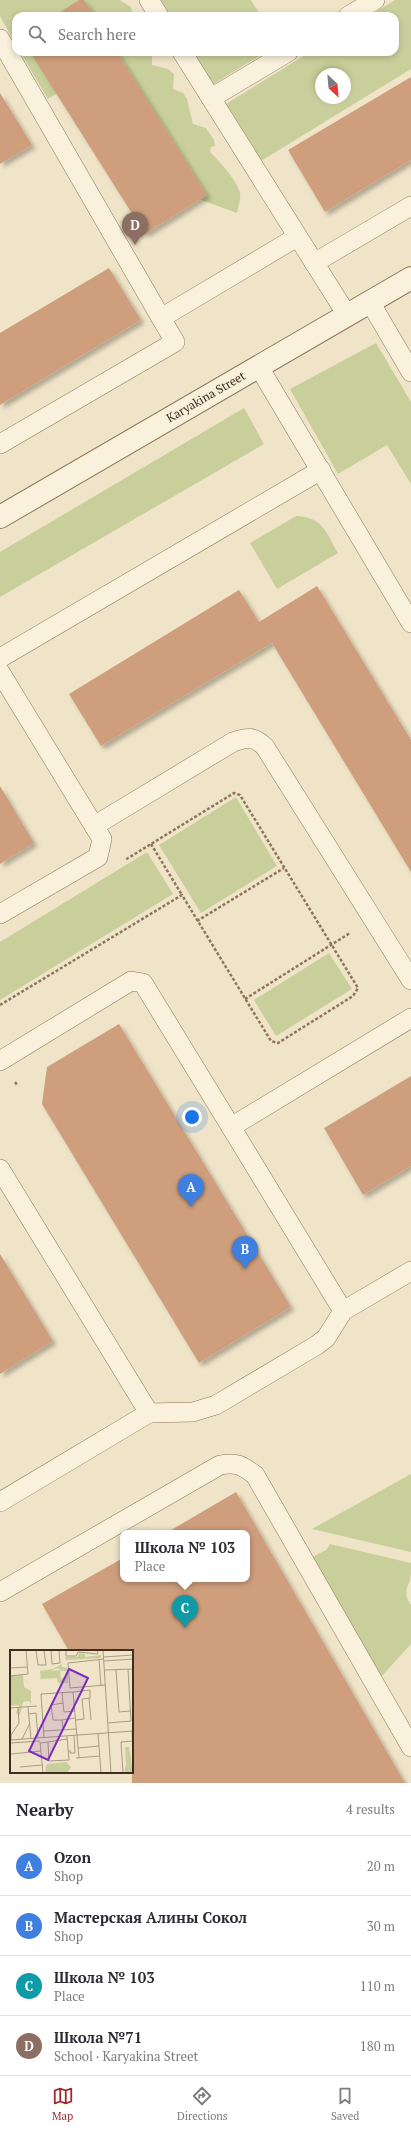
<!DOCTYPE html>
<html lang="en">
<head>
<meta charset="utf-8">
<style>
	body { margin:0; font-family:"PT Serif",serif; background:#f7f7f7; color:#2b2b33 }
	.compass { position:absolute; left:315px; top:68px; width:36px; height:36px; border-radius:50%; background:#fff; box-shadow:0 2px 6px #0003; rotate:154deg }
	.you { position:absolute; left:192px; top:1117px; width:14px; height:14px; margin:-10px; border:3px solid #fff; border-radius:50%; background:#1a73e8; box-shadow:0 0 0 6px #1a73e833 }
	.badge { display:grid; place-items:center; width:26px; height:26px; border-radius:50%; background:#9e2a2b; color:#fff; font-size:13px; font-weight:700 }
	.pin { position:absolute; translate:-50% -33px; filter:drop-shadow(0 1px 2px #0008) }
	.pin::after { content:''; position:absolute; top:21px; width:14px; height:12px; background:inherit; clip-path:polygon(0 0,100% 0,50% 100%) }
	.popup { position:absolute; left:120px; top:1530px; width:130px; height:52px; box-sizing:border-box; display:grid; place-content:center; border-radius:8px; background:#fff; filter:drop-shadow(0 1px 3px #0005); font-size:13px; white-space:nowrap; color:#7c7c81 }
	.popup b { font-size:15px; color:#2b2b33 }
	.popup::after { content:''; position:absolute; left:50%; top:100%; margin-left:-8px; border:8px solid transparent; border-top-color:#fff }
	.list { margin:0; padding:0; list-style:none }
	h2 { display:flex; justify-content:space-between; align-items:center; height:52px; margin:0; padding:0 16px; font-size:17px }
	h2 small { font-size:13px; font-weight:400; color:#7c7c81 }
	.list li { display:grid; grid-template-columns:26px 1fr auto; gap:12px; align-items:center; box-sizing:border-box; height:60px; padding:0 16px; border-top:1px solid #e1e1e2 }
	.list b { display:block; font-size:15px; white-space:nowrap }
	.list p { margin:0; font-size:13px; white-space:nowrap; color:#7c7c81 }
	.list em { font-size:13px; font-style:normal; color:#7c7c81 }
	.icon { flex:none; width:22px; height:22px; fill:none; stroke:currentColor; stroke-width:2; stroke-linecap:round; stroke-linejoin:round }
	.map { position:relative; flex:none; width:411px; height:1783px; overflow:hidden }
	.search { position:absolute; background:#fff; box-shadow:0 2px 6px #0003; left:12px; right:12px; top:12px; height:44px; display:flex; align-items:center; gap:10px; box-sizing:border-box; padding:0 14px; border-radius:12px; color:#7c7c81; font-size:15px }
	.sheet { height:292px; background:#fff }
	nav { display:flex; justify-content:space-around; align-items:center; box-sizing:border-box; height:56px; border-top:1px solid #e1e1e2; background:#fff; font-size:11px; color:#7c7c81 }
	nav a { display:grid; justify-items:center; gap:2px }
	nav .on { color:#9e2a2b }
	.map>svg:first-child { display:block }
	.green { fill:#c9cf9b; fill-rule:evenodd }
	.building { fill:#cf9f7d; filter:url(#shadow) }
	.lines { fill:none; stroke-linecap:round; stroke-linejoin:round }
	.service-casing { stroke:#8d765c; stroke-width:20 }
	.minor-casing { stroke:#8d765c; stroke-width:24 }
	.path { stroke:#8d765c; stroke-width:2.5; stroke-dasharray:3 2; stroke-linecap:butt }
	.service { stroke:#faf1dc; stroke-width:19 }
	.minor { stroke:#faf1dc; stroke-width:22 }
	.labels { text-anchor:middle; stroke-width:3.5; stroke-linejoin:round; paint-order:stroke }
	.street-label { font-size:12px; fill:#3d2e20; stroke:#f7eed8 }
	.inset-road { fill:none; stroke:#a89b85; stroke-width:1 }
	.view { fill:#7b2cbf; fill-opacity:0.15; stroke:#7b2cbf; stroke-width:2 }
	.inset-edge { fill:none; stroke:#3d2e20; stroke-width:2 }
</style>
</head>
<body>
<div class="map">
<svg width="411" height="1783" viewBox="0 0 411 1783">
	<defs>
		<filter id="shadow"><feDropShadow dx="3.5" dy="3.5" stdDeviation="2" flood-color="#0004"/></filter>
	</defs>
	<rect width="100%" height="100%" fill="#f0e4c8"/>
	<g class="green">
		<path d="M 0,0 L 120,0 L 131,7 L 133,16 L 16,16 L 16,45 L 0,16 Z"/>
		<path d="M 161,0 L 251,0 L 261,16 L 170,16 Z"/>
		<path d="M 395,0 L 411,0 L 411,69 L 261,161 L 226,104 L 310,52 L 395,52 L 395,16 L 369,16 ZM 321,74 L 345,74 L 345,98 L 321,98 Z"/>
		<path d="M 20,52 L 152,52 L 152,65 L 168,69 L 174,74 L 173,89 L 183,93 L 187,99 L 193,124 L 206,128 L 214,140 L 215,146 L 211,147 L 210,152 C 219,161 237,180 240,193 C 241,199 238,207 237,213 L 190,196 L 113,59 L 48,99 Z"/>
		<path d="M 192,52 L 266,52 L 212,85 Z"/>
		<path d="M 376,343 L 411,402 L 411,484 L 387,445 L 338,474 L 290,389 Z"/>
		<path d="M 244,408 L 264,444 L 0,597 L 0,552 Z"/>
		<path d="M 296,516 C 323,517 326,532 338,553 L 277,589 L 250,543 Z"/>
		<path d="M 236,797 L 277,866 L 201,913 L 159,845 Z"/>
		<path d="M 147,852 L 173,894 L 0,1000 L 0,942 Z"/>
		<path d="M 329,953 L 352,989 L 276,1036 L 254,1000 Z"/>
		<path d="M 411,1474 L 411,1552 L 312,1529 Z"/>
		<path d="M 330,1544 L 411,1563 C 411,1568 411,1576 410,1580 C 406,1589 404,1596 411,1605 L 411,1644 L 381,1677 L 312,1557 L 326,1550 Z"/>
	</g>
	<g class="building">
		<path d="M 79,0 L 84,0 L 95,16 L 54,16 Z"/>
		<path d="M 30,52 L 117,52 L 207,195 L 145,234 Z"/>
		<path d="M 411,77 L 411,160 L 325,212 L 288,150 Z"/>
		<path d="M 0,93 L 32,145 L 0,164 Z"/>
		<path d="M 109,268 L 141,320 L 0,405 L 0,333 Z"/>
		<path d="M 317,586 L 411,740 L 411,872 L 272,643 L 101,746 L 69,694 L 239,590 L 259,622 Z"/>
		<path d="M 0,786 L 34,843 L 0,864 Z"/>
		<path d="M 119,1024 L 291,1307 L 199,1363 L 42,1104 L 47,1067 Z"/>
		<path d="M 411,1076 L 411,1166 L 363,1195 L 324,1128 Z"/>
		<path d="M 0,1254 L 53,1341 L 0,1374 Z"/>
		<path d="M 236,1492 L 405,1783 L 132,1783 L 132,1651 L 69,1651 L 42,1604 L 123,1558 L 123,1579 L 247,1579 L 247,1533 L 166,1533 Z"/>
	</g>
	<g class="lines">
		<defs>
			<g id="service">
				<path d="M 149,0 L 159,16"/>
				<path d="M 348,16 L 375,0"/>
				<path d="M 0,39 L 161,318 L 297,237"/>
				<path d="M 182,52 L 347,315"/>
				<path d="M 211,98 L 288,52"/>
				<path d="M 314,263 L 411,206"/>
				<path d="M 370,302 L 411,372"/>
				<path d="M 259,367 L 411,623"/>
				<path d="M 0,444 L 175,342 L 161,318"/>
				<path d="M 0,658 L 321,470"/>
				<path d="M 0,672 L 94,826 L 233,742 C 247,737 254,736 265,747 L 411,980"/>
				<path d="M 0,914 L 98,857 L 102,839 L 94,826"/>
				<path d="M 0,1061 L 131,981 L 143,983 L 231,1127"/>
				<path d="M 0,1169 L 149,1413 L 193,1412 L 216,1405 L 317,1345 L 326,1338 L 343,1311 L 411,1271"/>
				<path d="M 343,1311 L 231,1127 L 411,1018"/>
				<path d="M 0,1502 L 149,1413"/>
				<path d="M 0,1592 L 220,1465 C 237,1462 241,1465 255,1475 L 411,1747"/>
			</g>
			<path id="minor" d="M 0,517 L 411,278"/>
		</defs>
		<use href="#service" class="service-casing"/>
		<use href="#minor" class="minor-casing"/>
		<g class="path">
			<path d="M 151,844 L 182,895"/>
			<path d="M 197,921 L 284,868"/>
			<path d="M 245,999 L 350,933"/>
			<path d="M 0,1005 L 182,895 L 271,1041 L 278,1043 L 353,996 L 358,988 L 240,795 L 234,793 L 125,860"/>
			<path d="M 15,1082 L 18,1086"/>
		</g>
		<use href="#service" class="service"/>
		<use href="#minor" class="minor"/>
	</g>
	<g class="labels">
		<g class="street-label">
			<text transform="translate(206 397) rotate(-30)" y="4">Karyakina Street</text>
		</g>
	</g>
	<g transform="translate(10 1650)">
		<rect width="123" height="123" fill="#f0e4c8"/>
		<path d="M 69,3 L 75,4 L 75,7 L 91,5 L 91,8 L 56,10 L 55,7 L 67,7 ZM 52,11 L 52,17 L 57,18 L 58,21 L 51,21 L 51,20 L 47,18 L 41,21 L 50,20 L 51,29 L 58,24 L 58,33 L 48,33 L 47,28 L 31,29 L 31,33 L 30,21 L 43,19 L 52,14 ZM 13,25 L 14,37 L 21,41 L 21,54 L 19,51 L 13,52 L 10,65 L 6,63 L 9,55 L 0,56 L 0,26 ZM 115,97 L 119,97 L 123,122 L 114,123 L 116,115 ZM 56,112 L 61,117 L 58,122 L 37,123 L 35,121 L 37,114 Z" fill="#c9cf9b"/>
		<path class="inset-road" d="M 26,0 L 28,15 L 36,15 L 34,0M 41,0 L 42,14 L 50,13 L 49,0M 56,0 L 56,6 L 66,6 L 68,2 L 88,4 L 87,0M 93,0 L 101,123M 94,7 L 123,5M 89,9 L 91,36M 94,9 L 58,13 L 60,38 L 95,35M 94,11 L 123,9M 0,18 L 17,17M 95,20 L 123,19M 106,20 L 109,62 L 120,61M 0,26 L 18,24 L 16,0M 52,42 L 53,53 L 41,55 L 43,70 L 52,70 L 53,80M 63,42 L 80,40 L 80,48 L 72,49 L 74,69 L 66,70M 79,48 L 81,70M 53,53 L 54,62 L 65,61M 18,57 L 21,89M 0,58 L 27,56M 19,64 L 26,63 L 28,88M 52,70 L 65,68M 98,73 L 121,71 L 118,19M 34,81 L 66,79M 122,81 L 123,102M 88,84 L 91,123M 34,88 L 31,44 L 63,42 L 69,108M 12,89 L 20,73M 0,90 L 123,81M 1,90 L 1,85 L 9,73 L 8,58M 30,92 L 33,123M 38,92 L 57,89M 0,93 L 30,91M 30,93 L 38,92 L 39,111 L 59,110 L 57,86M 68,98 L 89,96M 60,100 L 60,103 L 65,103 L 64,85M 1,104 L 31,101M 66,108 L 90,106M 10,117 L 32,115M 113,123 L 111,92 L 123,91"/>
		<path class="view" d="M 59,19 L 78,28 L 38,110 L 19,101 Z"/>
		<rect width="123" height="123" class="inset-edge"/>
	</g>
</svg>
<svg class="compass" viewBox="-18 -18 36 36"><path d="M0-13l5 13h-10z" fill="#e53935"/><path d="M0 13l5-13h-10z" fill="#7c7c81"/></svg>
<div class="you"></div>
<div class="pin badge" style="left:191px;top:1207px;background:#3f7fe0">A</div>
<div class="pin badge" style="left:245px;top:1269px;background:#3f7fe0">B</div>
<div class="pin badge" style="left:185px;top:1628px;background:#0f9aa8">C</div>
<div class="popup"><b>Школа № 103</b>Place</div>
<div class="pin badge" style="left:135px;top:245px;background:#8d6e63">D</div>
<div class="search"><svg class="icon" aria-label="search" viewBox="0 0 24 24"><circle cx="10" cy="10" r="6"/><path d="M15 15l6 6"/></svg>Search here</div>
</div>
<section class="sheet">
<h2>Nearby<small>4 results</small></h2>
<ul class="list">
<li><span class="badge" style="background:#3f7fe0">A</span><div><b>Ozon</b><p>Shop</p></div><em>20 m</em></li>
<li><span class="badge" style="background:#3f7fe0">B</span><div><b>Мастерская Алины Сокол</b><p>Shop</p></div><em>30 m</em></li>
<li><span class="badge" style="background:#0f9aa8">C</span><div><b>Школа № 103</b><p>Place</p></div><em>110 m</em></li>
<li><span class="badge" style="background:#8d6e63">D</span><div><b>Школа №71</b><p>School · Karyakina Street</p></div><em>180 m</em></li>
</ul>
</section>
<nav>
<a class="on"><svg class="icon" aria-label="map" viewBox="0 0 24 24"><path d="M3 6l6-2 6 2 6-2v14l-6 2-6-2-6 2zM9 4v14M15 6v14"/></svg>Map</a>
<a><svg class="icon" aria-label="directions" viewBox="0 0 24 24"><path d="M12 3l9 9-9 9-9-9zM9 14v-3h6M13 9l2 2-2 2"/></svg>Directions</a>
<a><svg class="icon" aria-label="saved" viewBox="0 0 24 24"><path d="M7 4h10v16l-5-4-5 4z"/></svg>Saved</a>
</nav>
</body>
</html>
